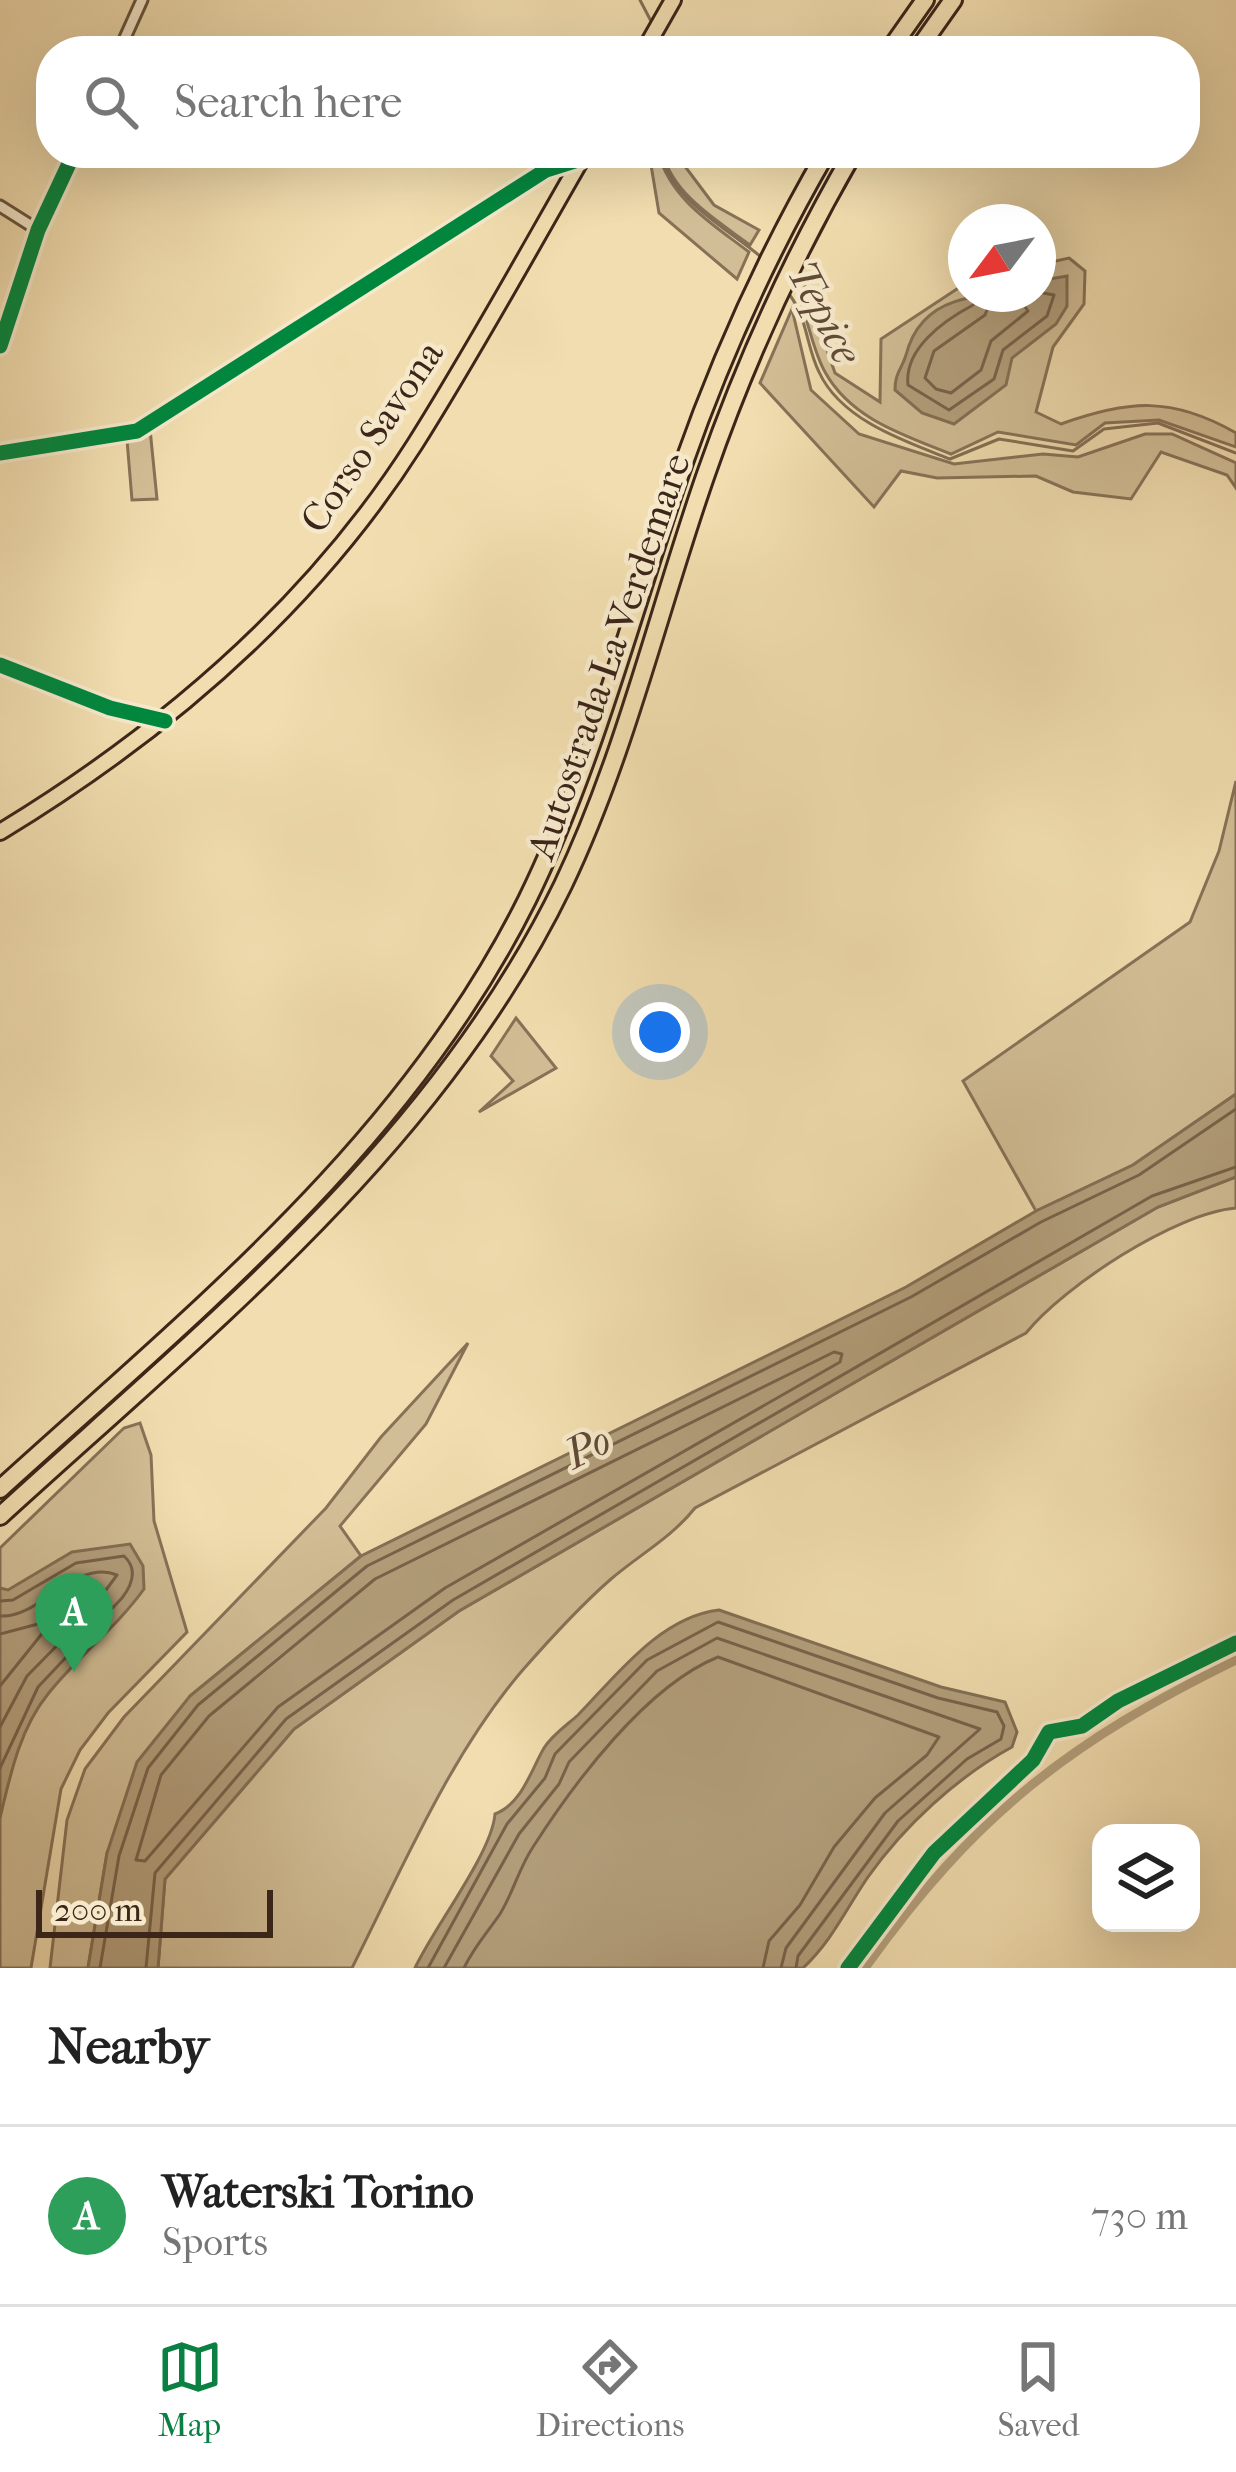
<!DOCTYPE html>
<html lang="en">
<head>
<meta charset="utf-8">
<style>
	body { margin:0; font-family:"IM FELL French Canon",serif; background:#f6f6f6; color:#222 }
	.controls { position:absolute; right:36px; bottom:36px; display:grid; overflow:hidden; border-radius:24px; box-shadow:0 12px 48px #0002 }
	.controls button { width:108px; height:108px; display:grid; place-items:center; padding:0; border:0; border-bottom:3px solid #e0e0e0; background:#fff; color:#222; font:60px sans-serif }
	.compass { position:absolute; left:948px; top:204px; width:108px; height:108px; border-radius:50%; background:#fff; box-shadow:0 12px 48px #0002; rotate:238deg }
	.scale { position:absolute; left:36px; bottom:30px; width:237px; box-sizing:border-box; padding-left:12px; border:6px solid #3c2619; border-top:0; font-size:33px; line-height:42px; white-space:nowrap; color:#3c2619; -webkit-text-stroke:9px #f6e9cb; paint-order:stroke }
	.you { position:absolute; left:660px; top:1032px; width:42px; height:42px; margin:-30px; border:9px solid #fff; border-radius:50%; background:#1a73e8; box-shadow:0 0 0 18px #1a73e833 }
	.badge { display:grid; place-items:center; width:78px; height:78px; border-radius:50%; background:#0b8043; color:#fff; font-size:39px; font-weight:700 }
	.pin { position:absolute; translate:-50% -99px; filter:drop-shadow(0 3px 6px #0008) }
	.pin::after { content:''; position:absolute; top:63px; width:42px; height:36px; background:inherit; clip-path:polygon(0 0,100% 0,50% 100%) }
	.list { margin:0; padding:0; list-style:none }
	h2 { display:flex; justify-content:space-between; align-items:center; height:156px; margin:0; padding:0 48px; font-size:51px }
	h2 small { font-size:39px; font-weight:400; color:#767676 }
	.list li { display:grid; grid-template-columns:78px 1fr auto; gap:36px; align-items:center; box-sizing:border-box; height:180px; padding:0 48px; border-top:3px solid #e0e0e0 }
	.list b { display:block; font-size:45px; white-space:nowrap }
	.list p { margin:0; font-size:39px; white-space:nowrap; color:#767676 }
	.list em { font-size:39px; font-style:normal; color:#767676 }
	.icon { flex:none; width:66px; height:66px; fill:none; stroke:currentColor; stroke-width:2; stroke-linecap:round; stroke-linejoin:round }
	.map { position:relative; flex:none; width:1236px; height:1968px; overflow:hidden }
	.search { position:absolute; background:#fff; box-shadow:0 12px 48px #0002; left:36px; right:36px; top:36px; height:132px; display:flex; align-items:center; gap:30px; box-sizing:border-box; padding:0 42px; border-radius:48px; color:#767676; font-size:45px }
	.sheet { height:336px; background:#fff }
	nav { display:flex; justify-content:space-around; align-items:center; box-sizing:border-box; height:168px; border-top:3px solid #e0e0e0; background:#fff; font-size:33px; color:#767676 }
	nav a { display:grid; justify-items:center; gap:6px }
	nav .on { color:#0b8043 }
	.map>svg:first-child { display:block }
	.green { fill:#d2be96; stroke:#877258; stroke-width:3 }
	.water { fill:#b39f7c; stroke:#836f54; stroke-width:3 }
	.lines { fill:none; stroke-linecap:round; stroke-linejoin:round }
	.shore { stroke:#78624a; stroke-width:3 }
	.stream { stroke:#836f54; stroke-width:3 }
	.canal { stroke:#b39f7c; stroke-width:9 }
	.street-casing { stroke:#69543e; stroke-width:15 }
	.primary-casing { stroke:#3c2619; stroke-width:20 }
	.highway-casing { stroke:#3c2619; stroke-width:22 }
	.street { stroke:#f6e9cb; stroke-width:9 }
	.primary { stroke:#f1ddaf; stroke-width:14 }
	.highway { stroke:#f1ddaf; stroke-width:16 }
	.cycleway-casing { stroke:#f6e9cb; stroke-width:22 }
	.cycleway { stroke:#00873e; stroke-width:15 }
	.labels { text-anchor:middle; stroke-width:9; stroke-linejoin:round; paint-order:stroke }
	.street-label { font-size:39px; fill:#3c2619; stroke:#f6e9cb }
	.water-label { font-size:42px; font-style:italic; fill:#604a37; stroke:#f6e9cb }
</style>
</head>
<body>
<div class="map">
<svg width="1236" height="1968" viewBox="0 0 1236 1968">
	<rect width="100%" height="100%" fill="#f1ddaf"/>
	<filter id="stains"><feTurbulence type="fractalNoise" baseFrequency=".00167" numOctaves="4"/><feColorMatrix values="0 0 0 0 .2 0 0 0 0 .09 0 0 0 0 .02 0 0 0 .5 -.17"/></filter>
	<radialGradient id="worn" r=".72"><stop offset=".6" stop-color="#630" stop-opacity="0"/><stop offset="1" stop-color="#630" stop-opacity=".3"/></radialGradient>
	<g class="green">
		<path d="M 649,153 L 658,153 C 672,200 711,223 749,252 L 737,279 L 659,213 Z"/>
		<path d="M 663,153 L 675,153 L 714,205 L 759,230 L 750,245 C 718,221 672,194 663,153 Z"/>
		<path d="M 1069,258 L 1085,271 L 1084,304 L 1053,347 L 1036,412 L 1061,424 C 1128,400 1172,396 1236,433 L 1236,447 L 1159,420 L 1105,423 L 1076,445 L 998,432 L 951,454 C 904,435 851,419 825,372 C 813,351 809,322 799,300 L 805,286 L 835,373 L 880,402 L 881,339 L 966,283 L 966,294 L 1038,294 L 1038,265 Z"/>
		<path d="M 792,309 L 811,390 L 859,434 L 954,464 L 1043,454 L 1078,457 L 1145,434 L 1172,434 L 1236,463 L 1236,488 L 1227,475 L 1161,452 L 1131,499 L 1073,492 L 1036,476 L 937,478 L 901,471 L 874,507 L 760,383 Z"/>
		<path d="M 150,429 L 157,499 L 132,500 L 127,440 Z"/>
		<path d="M 1236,781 L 1236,1094 L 1133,1165 L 1036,1211 L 963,1081 L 1190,922 L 1219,851 Z"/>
		<path d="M 516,1018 L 556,1068 L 479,1112 L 513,1081 L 491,1056 Z"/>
		<path d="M 1236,1177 L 1236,1208 C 1175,1213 1064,1286 1026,1333 L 695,1508 C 672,1537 639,1555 611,1579 C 580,1606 549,1640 521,1672 C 449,1757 402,1869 352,1968 L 158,1968 L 165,1879 L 294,1729 L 459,1611 L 1158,1207 Z"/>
		<path d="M 468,1343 L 426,1424 L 340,1526 L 361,1556 L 190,1696 L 107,1853 L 88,1968 L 50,1968 L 67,1820 L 85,1769 L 124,1717 L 326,1508 L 381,1437 Z"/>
		<path d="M 140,1423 L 151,1455 L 154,1521 L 187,1632 L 108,1713 L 80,1750 L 61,1789 L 31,1968 L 0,1968 L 0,1548 L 124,1428 Z"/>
	</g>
	<g class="water">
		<path d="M 1067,276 L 1067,306 L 1056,324 L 1012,358 L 1006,385 L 954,424 L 922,413 L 895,390 C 895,372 902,369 906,355 C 922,292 982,294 1038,294 L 1038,281 Z"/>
		<path d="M 1236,1094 L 1236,1177 L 1158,1207 L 459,1611 L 294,1729 L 165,1879 L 158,1968 L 88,1968 L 107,1853 L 137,1762 L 190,1696 L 361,1556 L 906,1287 L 1036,1211 L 1133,1165 Z"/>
		<path d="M 130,1544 L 143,1566 L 144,1589 C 116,1628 77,1657 48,1694 C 20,1728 10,1776 0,1818 L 0,1588 L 8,1590 L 72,1552 Z"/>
		<path d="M 719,1610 L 941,1687 L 1005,1702 L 1017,1732 L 1012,1747 C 957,1777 904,1826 868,1877 C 846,1909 832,1941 803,1968 L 415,1968 C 434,1927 492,1853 495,1814 C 522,1804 531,1770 544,1748 C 552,1735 567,1725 578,1715 C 617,1675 660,1617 719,1610 Z"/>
	</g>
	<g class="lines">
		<g class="shore">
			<path d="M 978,294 L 973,305 C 943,321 904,349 908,385 L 949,410 L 994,379 L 1003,350 L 1047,316 L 1054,295 L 1038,292"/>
			<path d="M 993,294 L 985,315 L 934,351 L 925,378 L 936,389 L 951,393 L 981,370 L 991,341 L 1028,311 L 1016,294"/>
			<path d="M 834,1352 L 842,1354 L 840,1362 L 445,1588 L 278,1707 L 145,1861 L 136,1860 L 161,1775 L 209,1716 L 375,1579 Z"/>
			<path d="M 0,1601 L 13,1600 L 76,1563 L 124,1556 C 138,1569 132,1585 122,1598 L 38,1687 L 0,1768"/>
			<path d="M 0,1616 C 40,1619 75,1558 117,1575 L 89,1613 L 27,1676 L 0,1727"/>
			<path d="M 0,1634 L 38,1624 L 45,1630 L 0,1686"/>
			<path d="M 100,1968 L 119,1856 L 148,1768 L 198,1705 L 367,1566 L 911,1297 L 1041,1222 L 1139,1175 L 1236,1109"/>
			<path d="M 146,1968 L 155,1873 L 286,1719 L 453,1600 L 1152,1196 L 1236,1167"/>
			<path d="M 428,1968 L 507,1824 L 545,1778 L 555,1754 L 647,1660 L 718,1622 L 938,1698 L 997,1712 L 1004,1726 L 1001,1739 L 967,1759 L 898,1821 L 798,1956 L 796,1968"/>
			<path d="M 444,1968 L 519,1834 L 559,1784 L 569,1762 L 657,1671 L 717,1638 L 980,1729 L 885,1813 L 786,1948 L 781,1968"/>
			<path d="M 464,1968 C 474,1947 487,1933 500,1914 C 513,1893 519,1868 533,1847 C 574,1783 646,1686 718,1657 L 939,1737 L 927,1755 L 875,1798 L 834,1847 L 800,1905 L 769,1941 L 763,1968"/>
		</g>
		<g class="stream">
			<path d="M 640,0 L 653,25"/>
			<path d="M 660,39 L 666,51"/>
			<path d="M 661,153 C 671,200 727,228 761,257"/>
			<path d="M 789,294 C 808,319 806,346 819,372 C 841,420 904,441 950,459 L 999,439 L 1073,451 L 1104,429 L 1158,423 L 1236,453"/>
		</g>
		<path class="canal" d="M 865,1968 C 974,1815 1069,1742 1236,1660"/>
		<defs>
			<g id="street">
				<path d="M 119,51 L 142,0"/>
				<path d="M 0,206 L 38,230"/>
				<path d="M 0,346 L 38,230 L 74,153"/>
				<path d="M 0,453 L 137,431 L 546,170 L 580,160"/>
				<path d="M 0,665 L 110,708 L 159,719"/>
			</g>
			<g id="primary">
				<path d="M 644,51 L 673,0"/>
				<path d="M 0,832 C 163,733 312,606 415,444 C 475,349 529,250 585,153"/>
			</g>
			<g id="highway">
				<path d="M 889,51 L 925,0"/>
				<path d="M 917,51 L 953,0"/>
				<path d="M 0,1489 C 197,1310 406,1143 527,900 C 595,761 632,610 683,465 C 721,357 768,253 826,153"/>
				<path d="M 0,1516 C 209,1325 437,1145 563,885 C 626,753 658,611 706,474 C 745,362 794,255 853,153"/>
			</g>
		</defs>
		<use href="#street" class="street-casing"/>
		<use href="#primary" class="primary-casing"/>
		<use href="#highway" class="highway-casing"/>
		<use href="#street" class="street"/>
		<use href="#primary" class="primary"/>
		<use href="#highway" class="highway"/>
		<defs>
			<g id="cycleway">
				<path d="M 0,346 L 38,230 L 74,153"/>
				<path d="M 0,453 L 137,431 L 546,170 L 581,159"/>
				<path d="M 0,665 L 110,708 L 165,721"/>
				<path d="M 848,1968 L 934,1853 L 1033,1760 L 1049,1732 L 1082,1726 L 1118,1701 L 1236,1643"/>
			</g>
		</defs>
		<use href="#cycleway" class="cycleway-casing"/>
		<use href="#cycleway" class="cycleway"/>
	</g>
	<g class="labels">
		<g class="street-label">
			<text transform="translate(371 436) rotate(-56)" y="14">Corso Savona</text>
			<text transform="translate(608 656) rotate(-71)" y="14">Autostrada La Verdemare</text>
		</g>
		<g class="water-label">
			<text transform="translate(825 312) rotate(62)" y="15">Tepice</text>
			<text transform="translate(587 1446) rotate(-27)" y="15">Po</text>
		</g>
	</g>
	<rect width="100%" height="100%" filter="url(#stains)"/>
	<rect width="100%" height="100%" fill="url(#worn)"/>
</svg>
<div class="controls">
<button><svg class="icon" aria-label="layers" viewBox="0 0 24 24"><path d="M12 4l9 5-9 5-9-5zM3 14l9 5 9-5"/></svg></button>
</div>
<svg class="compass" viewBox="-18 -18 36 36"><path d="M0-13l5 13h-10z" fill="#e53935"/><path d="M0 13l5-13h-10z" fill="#767676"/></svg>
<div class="scale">200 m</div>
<div class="you"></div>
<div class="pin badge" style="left:74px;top:1672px;background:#2e9e5b">A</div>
<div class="search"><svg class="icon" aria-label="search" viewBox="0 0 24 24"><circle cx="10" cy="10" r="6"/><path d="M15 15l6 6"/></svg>Search here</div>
</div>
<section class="sheet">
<h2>Nearby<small></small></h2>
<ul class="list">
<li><span class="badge" style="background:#2e9e5b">A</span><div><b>Waterski Torino</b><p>Sports</p></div><em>730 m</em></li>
</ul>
</section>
<nav>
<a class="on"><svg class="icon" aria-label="map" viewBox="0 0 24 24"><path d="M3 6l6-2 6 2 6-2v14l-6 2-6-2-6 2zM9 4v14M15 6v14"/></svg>Map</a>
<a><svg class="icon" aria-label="directions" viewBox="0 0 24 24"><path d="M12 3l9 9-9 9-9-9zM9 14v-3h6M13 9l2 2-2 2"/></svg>Directions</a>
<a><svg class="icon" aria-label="saved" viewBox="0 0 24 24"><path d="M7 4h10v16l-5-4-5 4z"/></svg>Saved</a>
</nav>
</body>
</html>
